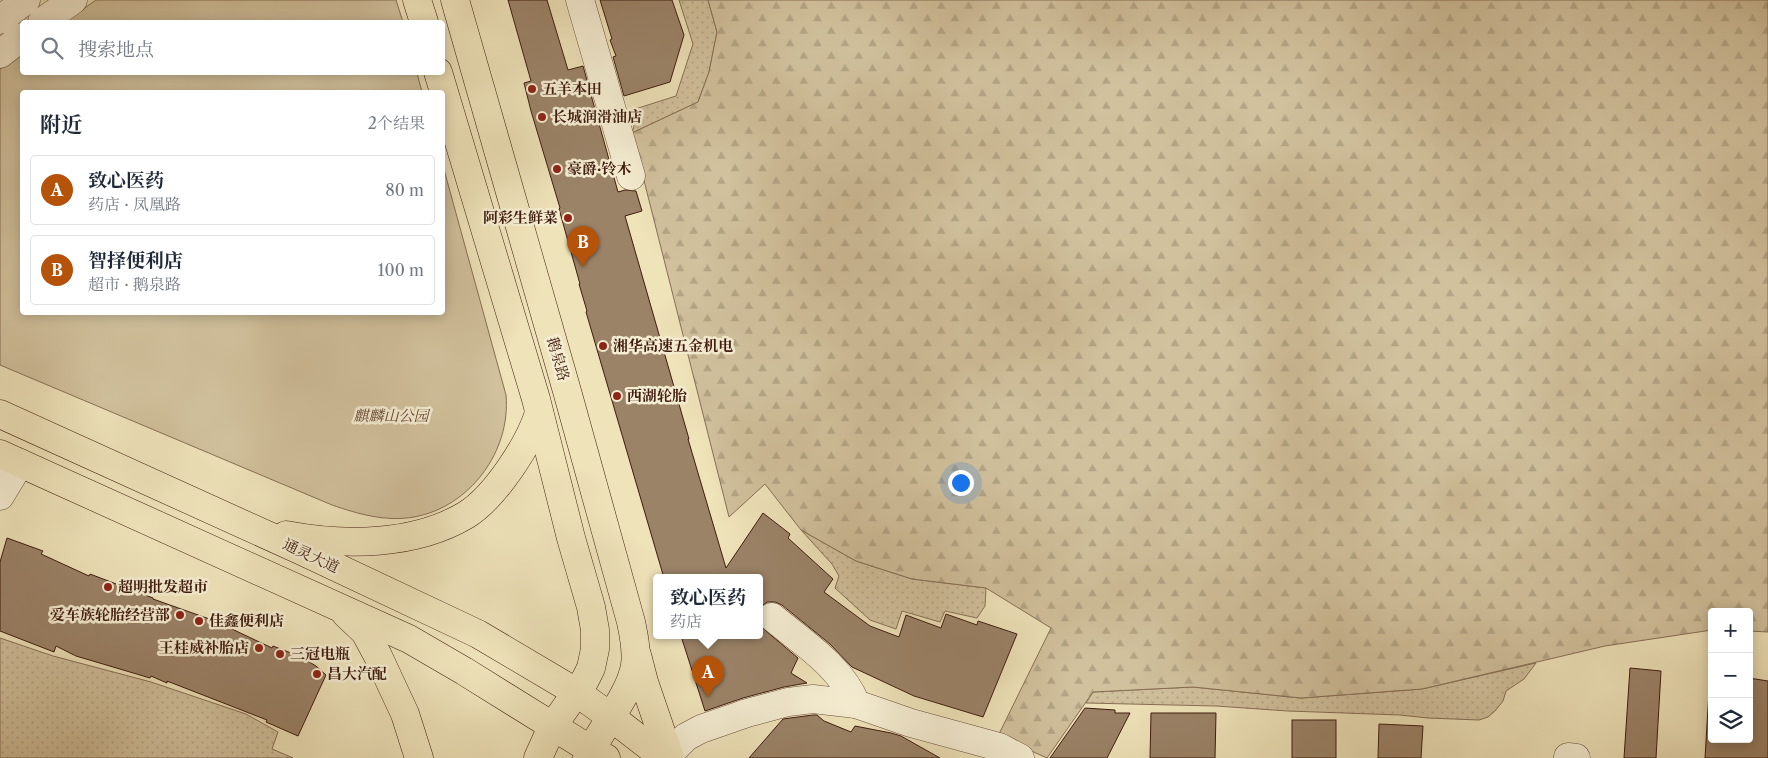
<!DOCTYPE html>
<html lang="zh">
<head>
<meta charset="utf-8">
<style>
	body { margin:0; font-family:"Libre Caslon Text","Noto Serif SC",serif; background:#f2f2f3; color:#1f2937 }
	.controls { position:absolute; right:15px; bottom:15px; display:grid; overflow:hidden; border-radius:5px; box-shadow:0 2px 12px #0003 }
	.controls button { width:45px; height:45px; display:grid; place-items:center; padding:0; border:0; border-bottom:1px solid #e0e1e3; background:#fff; color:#1f2937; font:25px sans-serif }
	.you { position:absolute; left:960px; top:482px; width:18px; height:18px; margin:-12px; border:4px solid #fff; border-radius:50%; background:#1a73e8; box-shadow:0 0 0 8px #1a73e833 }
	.badge { display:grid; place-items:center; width:32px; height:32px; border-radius:50%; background:#b45309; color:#fff; font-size:16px; font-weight:700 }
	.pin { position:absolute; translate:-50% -41px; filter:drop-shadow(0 1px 2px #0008) }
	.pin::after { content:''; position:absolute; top:26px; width:18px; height:15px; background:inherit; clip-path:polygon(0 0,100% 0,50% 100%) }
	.popup { position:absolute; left:653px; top:574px; width:110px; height:65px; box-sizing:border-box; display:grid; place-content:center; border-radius:5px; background:#fff; filter:drop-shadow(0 1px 4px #0005); font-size:16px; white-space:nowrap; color:#747a83 }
	.popup b { font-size:19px; color:#1f2937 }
	.popup::after { content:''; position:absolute; left:50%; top:100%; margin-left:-10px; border:10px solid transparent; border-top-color:#fff }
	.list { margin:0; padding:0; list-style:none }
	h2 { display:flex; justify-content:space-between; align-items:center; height:65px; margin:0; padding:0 20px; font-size:21px }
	h2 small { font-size:16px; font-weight:400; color:#747a83 }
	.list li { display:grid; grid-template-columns:32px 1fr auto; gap:15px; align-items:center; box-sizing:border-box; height:70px; margin:0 10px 10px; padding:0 10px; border:1px solid #e0e1e3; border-radius:5px }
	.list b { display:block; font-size:19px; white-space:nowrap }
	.list p { margin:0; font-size:16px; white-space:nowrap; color:#747a83 }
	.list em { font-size:16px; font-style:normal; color:#747a83 }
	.icon { flex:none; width:28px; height:28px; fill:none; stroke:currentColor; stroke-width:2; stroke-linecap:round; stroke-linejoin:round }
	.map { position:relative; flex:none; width:1768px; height:758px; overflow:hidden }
	.search { position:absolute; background:#fff; box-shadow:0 2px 12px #0003; left:20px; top:20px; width:425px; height:55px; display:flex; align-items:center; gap:12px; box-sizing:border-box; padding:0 18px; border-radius:5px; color:#747a83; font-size:19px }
	.panel { position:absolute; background:#fff; box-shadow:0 2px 12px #0003; left:20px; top:90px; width:425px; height:225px; border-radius:5px }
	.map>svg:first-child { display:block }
	.grass { fill:url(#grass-dots); stroke:#886e56 }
	.forest { fill:url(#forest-firs); stroke:#886e56 }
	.green { fill:#d1c19d; stroke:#886e56 }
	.building { fill:#9b8368; stroke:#3f1c0f }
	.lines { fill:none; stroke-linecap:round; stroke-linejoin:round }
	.minor-casing { stroke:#6b4e3a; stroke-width:29 }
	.major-casing { stroke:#3f1c0f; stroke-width:29 }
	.minor { stroke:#f5edd2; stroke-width:28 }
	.major { stroke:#efe3ba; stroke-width:28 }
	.poi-dot { fill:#8f2418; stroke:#f5edd2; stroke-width:2 }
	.labels { text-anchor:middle; stroke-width:5; stroke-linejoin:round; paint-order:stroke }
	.poi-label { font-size:15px; font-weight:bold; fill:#3f1c0f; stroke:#f5edd2; text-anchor:start }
	.street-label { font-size:15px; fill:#3f1c0f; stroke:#f5edd2 }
	.park-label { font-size:15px; font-style:italic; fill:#644532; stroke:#f5edd2 }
</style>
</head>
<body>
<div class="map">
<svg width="1768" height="758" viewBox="0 0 1768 758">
	<defs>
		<pattern id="grass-dots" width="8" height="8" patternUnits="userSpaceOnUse" patternTransform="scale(1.25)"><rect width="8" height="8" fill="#d1c19d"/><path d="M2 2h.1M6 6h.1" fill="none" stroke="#b4a586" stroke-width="1.8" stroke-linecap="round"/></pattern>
		<pattern id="forest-firs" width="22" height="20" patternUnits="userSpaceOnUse" patternTransform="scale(1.25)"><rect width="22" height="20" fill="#d1c19d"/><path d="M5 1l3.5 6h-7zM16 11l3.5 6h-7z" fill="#b4a586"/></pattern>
	</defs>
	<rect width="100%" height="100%" fill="#efe3ba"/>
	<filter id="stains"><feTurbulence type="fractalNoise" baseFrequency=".004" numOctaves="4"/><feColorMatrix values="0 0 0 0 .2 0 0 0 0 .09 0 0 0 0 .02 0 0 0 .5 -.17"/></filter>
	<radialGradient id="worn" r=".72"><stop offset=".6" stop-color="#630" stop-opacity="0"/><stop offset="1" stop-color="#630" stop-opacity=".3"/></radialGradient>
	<g class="grass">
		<path d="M 679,0 L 708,0 L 717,32 L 709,72 L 698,102 L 632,133 L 634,126 L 629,111 L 676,96 L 693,44 Z"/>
		<path d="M 801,530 L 856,561 L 912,579 L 986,588 L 985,606 L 977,618 L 945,611 L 940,622 L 902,611 L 896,629 L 870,620 L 835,588 L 839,576 L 832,564 Z"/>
		<path d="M 0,638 L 53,656 L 151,682 L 246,714 L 278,732 L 272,749 L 293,758 L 0,758 Z"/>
		<path d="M 1536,663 L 1524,679 L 1506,691 L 1503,701 L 1495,711 L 1488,717 L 1479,720 L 1428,718 L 1400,715 L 1288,711 L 1216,706 L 1086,703 L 1093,692 L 1193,687 L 1301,698 L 1422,689 Z"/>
	</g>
	<path class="forest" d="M 708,0 L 1768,0 L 1768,632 L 1749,631 L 1749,612 L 1712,612 L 1712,630 L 1605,646 L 1422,689 L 1301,698 L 1193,687 L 1093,692 L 1047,758 L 998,736 L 1051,628 L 986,588 L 912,579 L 856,561 L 801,530 L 765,484 L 729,517 L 632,133 L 698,102 L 709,72 L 717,32 Z"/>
	<g class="green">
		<path d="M 96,0 L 396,0 L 403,22 L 65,22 Z"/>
		<path d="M 22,52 L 22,72 L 417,73 L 422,92 L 22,92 L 22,312 L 442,312 L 443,166 L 506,395 C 511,451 470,507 414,517 C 386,522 358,514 332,505 L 0,365 L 0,69 Z"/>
	</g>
	<g class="building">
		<path d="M 508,0 L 547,0 L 568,70 L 583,66 L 618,192 L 625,190 L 636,191 L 642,211 L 625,216 L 689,439 L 688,439 L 726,568 L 763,513 L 790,534 L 788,538 L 833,579 L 824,592 L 870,626 L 899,637 L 906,615 L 941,628 L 946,614 L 977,625 L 978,621 L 1017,634 L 983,717 L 914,696 L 852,667 L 830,644 L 782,605 L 775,602 L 767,602 L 759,608 L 759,578 L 664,578 L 586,312 L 587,311 L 579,284 L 580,284 L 559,209 L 560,208 L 531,111 L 524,83 L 531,81 Z"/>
		<path d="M 600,0 L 672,0 L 684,35 L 670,82 L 624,96 L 613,57 L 616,56 L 610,40 L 612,39 Z"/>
		<path d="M 7,538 L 43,551 L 41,554 L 89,576 L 90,574 L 153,598 L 153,599 L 215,621 L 272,648 L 273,646 L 301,657 L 316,666 L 326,675 L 298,736 L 266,722 L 267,720 L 167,681 L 167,683 L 151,676 L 150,678 L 76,656 L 56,646 L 54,652 L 0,631 L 0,562 Z"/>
		<path d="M 759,625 L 798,658 L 791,673 L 807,683 L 784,687 L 743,698 L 705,711 L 681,636 L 759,636 Z"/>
		<path d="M 1630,668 L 1661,671 L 1656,758 L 1624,758 Z"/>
		<path d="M 1710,675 L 1712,675 L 1712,739 L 1749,739 L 1749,678 L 1768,681 L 1768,758 L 1705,758 Z"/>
		<path d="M 1085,708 L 1115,710 L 1115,713 L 1130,713 L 1107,758 L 1050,758 Z"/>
		<path d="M 1151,713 L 1216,713 L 1215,758 L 1150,758 Z"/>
		<path d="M 813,715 L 817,715 L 824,721 L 851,732 L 855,726 L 891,733 L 901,736 L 940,758 L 749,758 L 783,719 Z"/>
		<rect x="1292" y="720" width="44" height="38"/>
		<path d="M 1379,724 L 1423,726 L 1421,758 L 1378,758 Z"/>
	</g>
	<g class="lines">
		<defs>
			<g id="minor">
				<path d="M 580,0 L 631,176"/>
				<path d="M 0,20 L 26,0"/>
				<path d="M 42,22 L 73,0"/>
				<path d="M 0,54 L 22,37"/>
				<path d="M 0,496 L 20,463"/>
				<path d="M 772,617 C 802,642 842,667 856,704"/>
				<path d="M 668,755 L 686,737 L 701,729 L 747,713 L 788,702 L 813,699 L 856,704 L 911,723 L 999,747 L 1020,758"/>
				<path d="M 1568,757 L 1576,758"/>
			</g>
			<g id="major">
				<path d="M 417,0 L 424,22"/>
				<path d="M 455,0 L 567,391 L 631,622 C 634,636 637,651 635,665 C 631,694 599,731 587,758"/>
				<path d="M 438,72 L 536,399 L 571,538 L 591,607 L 595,630 L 595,649 L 591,668 L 585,680 L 552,727 L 538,758"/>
				<path d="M 0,414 L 302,551 L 478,634 L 576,692 L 611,717 L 664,758"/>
				<path d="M 0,454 L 409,639 L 464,671 L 591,750 L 606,758"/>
				<path d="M 286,535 C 344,546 414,546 466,515 C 495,497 529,445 539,413"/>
				<path d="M 346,614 L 365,632 L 378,656 L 405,714 L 419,758"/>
				<path d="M 637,655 L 644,682 L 670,758"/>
			</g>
		</defs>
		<use href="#minor" class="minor-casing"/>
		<use href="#major" class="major-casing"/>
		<use href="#minor" class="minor"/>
		<use href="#major" class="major"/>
	</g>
	<g class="poi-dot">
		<circle cx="532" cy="89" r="5"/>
		<circle cx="542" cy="117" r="5"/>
		<circle cx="557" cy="169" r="5"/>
		<circle cx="568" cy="218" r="5"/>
		<circle cx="603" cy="346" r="5"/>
		<circle cx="617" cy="396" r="5"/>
		<circle cx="108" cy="587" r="5"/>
		<circle cx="180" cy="615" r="5"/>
		<circle cx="199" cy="621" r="5"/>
		<circle cx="259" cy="648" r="5"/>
		<circle cx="280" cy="654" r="5"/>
		<circle cx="317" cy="674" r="5"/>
	</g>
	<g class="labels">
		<g class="poi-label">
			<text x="542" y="94">五羊本田</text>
			<text x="552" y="122">长城润滑油店</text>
			<text x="567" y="174">豪爵·铃木</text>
			<text x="558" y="223" text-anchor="end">阿彩生鲜菜</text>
			<text x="613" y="351">湘华高速五金机电</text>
			<text x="627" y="401">西湖轮胎</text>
			<text x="118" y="592">超明批发超市</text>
			<text x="170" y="620" text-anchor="end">爱车族轮胎经营部</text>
			<text x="209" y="626">佳鑫便利店</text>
			<text x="249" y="653" text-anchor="end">王桂威补胎店</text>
			<text x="290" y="659">三冠电瓶</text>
			<text x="327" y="679">昌大汽配</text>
		</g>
		<g class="street-label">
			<text transform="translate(558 359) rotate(74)" y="5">鹅泉路</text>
			<text transform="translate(311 556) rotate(25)" y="5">通灵大道</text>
		</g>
		<g class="park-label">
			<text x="391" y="421">麒麟山公园</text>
		</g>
	</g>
	<rect width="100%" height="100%" filter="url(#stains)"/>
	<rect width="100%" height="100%" fill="url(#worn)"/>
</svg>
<div class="controls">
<button>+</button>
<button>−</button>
<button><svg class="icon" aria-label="layers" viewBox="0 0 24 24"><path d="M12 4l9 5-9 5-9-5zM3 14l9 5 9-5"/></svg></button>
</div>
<div class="you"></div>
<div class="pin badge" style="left:708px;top:697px">A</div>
<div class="popup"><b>致心医药</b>药店</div>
<div class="pin badge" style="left:583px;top:267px">B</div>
<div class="search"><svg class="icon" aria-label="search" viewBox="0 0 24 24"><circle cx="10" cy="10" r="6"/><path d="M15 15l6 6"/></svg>搜索地点</div>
<section class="panel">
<h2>附近<small>2个结果</small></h2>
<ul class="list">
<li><span class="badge">A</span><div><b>致心医药</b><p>药店 · 凤凰路</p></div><em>80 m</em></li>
<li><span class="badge">B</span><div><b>智择便利店</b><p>超市 · 鹅泉路</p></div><em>100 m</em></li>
</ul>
</section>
</div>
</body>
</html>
